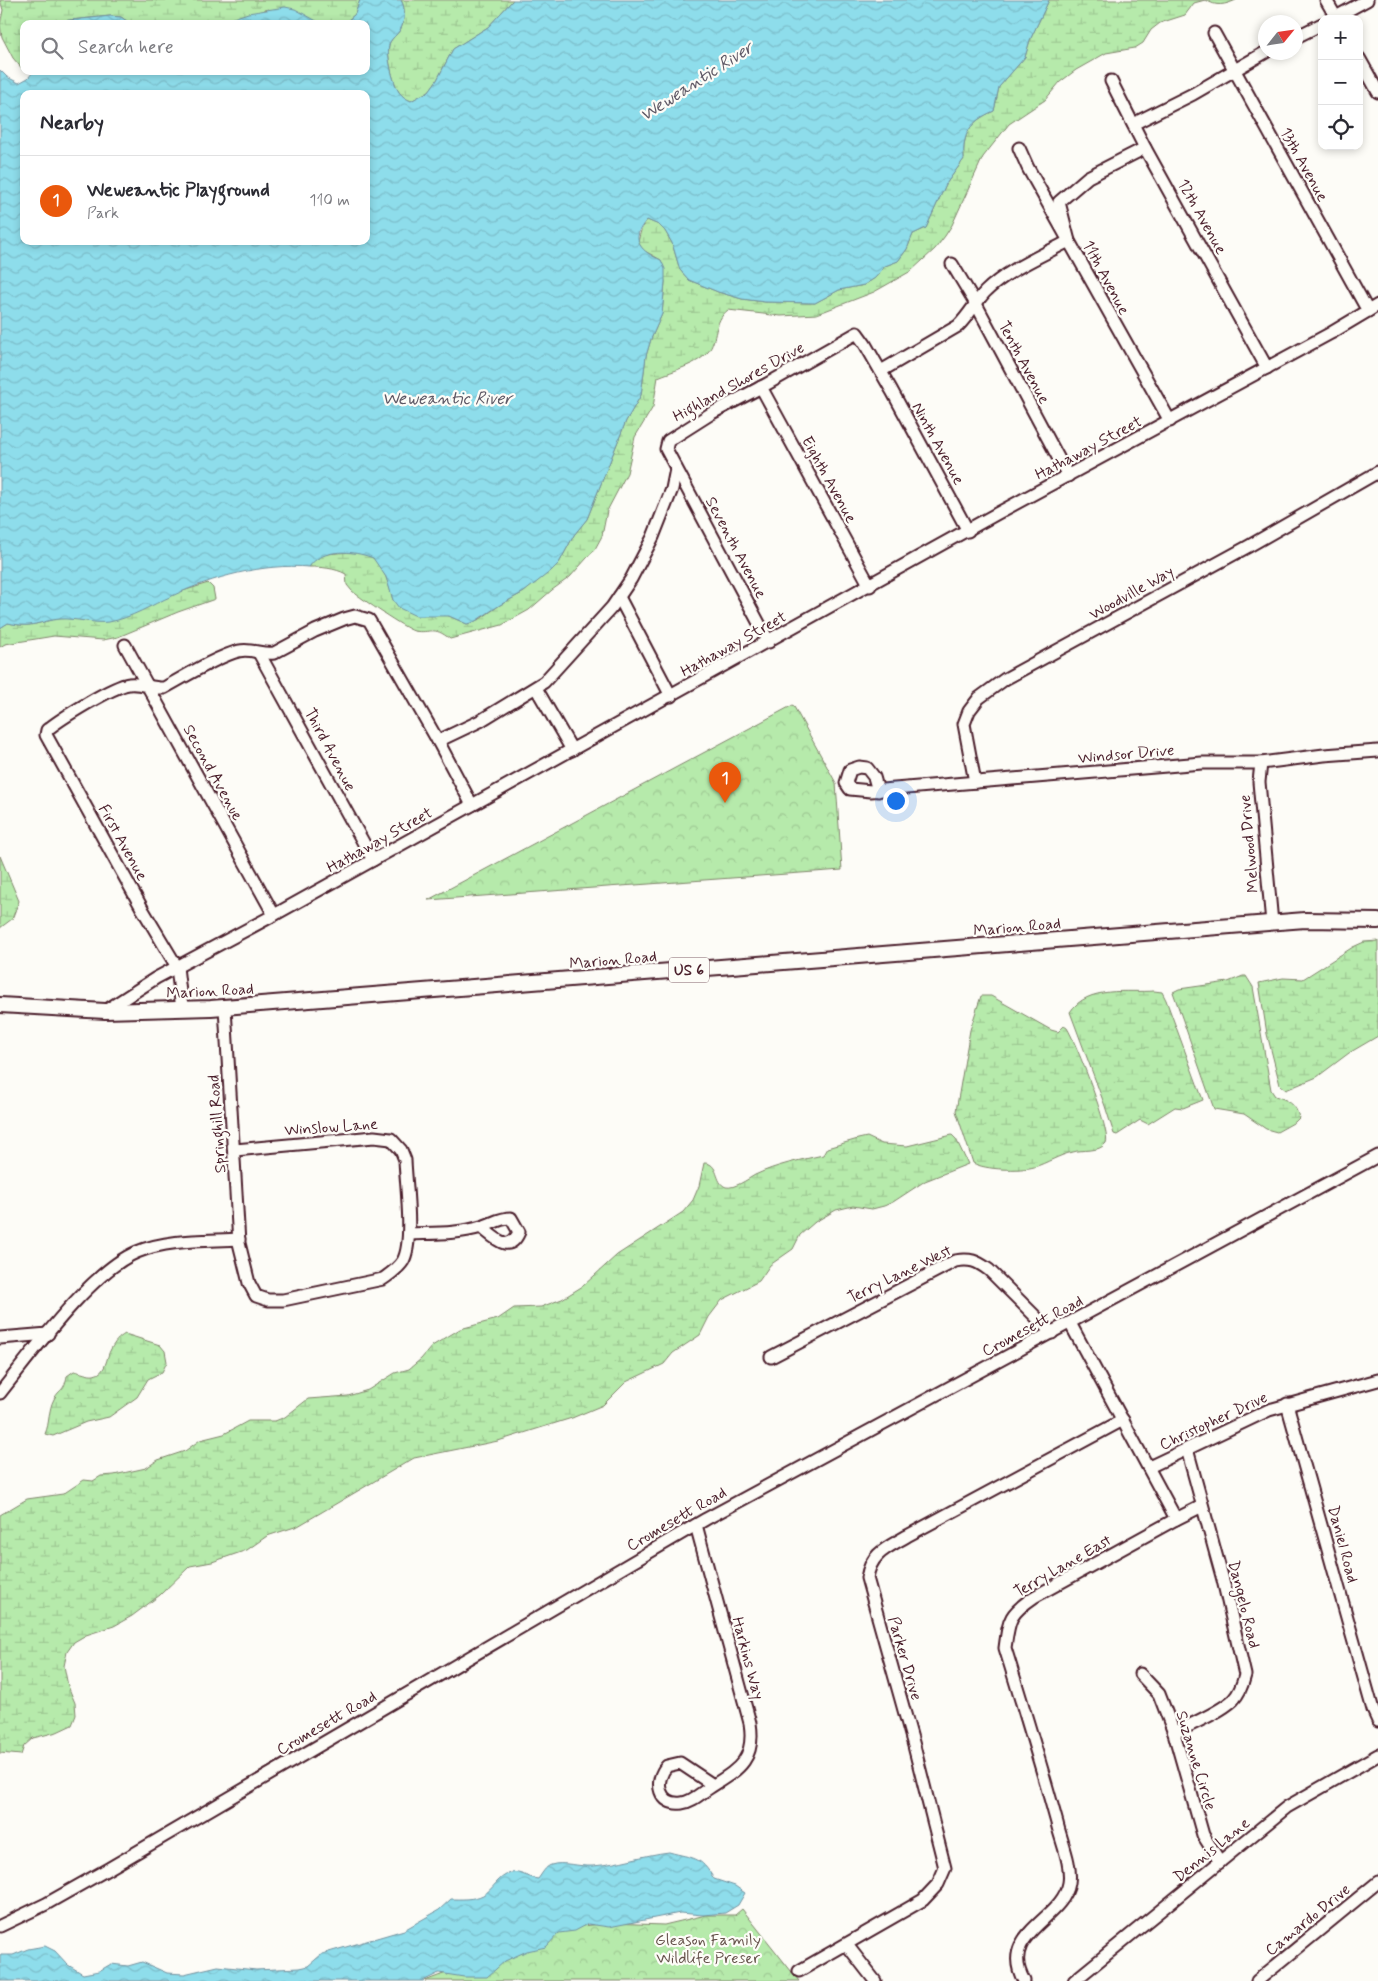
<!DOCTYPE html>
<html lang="en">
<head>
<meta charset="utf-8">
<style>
	body { margin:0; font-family:Mynerve,sans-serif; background:#f7f7f7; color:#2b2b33 }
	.controls { position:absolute; right:15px; top:15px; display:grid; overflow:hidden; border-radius:10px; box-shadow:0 2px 8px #0003 }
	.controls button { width:45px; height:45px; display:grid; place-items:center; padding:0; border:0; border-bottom:1px solid #e1e1e2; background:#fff; color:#2b2b33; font:25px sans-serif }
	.compass { position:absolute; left:1258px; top:15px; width:45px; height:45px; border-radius:50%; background:#fff; box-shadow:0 2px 8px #0003; rotate:60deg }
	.you { position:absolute; left:895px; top:800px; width:18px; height:18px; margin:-12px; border:4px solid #fff; border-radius:50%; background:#1a73e8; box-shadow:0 0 0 8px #1a73e833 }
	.badge { display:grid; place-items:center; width:32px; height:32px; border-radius:50%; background:#ea580c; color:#fff; font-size:16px; font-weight:700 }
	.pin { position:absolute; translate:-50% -41px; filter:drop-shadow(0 1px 2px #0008) }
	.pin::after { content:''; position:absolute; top:26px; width:18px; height:15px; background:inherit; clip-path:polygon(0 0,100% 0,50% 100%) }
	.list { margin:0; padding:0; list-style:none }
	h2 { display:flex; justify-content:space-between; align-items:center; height:65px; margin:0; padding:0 20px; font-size:21px }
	h2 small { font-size:16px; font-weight:400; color:#7c7c81 }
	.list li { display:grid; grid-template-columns:32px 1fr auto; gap:15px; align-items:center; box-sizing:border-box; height:90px; padding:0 20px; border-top:1px solid #e1e1e2 }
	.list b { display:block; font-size:19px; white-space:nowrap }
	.list p { margin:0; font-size:16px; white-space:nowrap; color:#7c7c81 }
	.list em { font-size:16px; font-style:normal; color:#7c7c81 }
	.icon { flex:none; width:28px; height:28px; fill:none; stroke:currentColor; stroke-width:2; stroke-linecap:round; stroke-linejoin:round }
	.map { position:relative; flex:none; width:1378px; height:1981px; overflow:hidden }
	.search { position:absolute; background:#fff; box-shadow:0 2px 8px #0003; left:20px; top:20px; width:350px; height:55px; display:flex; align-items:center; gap:12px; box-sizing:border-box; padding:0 18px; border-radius:10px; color:#7c7c81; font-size:19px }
	.panel { position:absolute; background:#fff; box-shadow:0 2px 8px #0003; left:20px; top:90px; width:350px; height:155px; border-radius:10px }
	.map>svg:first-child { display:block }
	.forest { fill:url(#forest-crowns); stroke:#80846b }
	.wetland { fill:url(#wetland-marsh); stroke:#80846b }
	.water { fill:url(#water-waves); stroke:#73919e; fill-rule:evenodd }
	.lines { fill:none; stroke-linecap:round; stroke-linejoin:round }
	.minor-casing { stroke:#4a1f2b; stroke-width:15 }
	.major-casing { stroke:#4a1f2b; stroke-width:18 }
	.minor { stroke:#fdfcf7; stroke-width:11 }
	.major { stroke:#fdfcf7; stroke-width:14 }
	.labels { text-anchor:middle; stroke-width:4.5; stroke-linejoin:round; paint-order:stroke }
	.shield { fill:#fdfcf7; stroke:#806168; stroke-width:1 }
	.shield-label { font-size:15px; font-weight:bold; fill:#4a1f2b }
	.street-label { font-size:16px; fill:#4a1f2b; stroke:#fdfcf7 }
	.park-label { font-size:16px; fill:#65524b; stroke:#fdfcf7 }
	.water-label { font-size:18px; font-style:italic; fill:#5e5865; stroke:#fdfcf7 }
</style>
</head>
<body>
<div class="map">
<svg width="1378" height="1981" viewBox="0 0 1378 1981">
	<defs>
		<pattern id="forest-crowns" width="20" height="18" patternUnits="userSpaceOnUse" patternTransform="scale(1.25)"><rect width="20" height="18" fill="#b6eaab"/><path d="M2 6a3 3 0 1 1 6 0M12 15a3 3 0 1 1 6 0" fill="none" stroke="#9ec893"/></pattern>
		<pattern id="wetland-marsh" width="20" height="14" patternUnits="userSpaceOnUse" patternTransform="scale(1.25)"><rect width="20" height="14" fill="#b6eaab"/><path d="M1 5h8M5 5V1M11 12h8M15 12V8" fill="none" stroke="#9ec893"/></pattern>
		<pattern id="water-waves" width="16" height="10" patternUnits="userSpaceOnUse" patternTransform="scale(1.25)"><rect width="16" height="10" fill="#8eddeb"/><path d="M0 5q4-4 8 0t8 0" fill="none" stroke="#7cbdca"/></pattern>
	</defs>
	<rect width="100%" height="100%" fill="#fdfcf7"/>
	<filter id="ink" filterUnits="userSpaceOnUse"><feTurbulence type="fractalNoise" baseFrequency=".02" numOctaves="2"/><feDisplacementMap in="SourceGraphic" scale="10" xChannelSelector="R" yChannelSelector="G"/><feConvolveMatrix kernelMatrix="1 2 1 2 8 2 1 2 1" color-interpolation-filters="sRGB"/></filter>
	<g filter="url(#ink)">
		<g class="forest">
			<path d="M 793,705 L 836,783 L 842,870 L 428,900 Z"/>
			<path d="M 742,1909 L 799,1981 L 425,1981 L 564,1928 L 610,1923 L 664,1925 L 706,1915 L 735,1915 Z"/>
		</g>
		<g class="wetland">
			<path d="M 0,0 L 360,0 L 355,14 L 344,24 L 322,24 L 268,9 L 215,24 L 131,24 L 121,17 L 110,16 L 61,21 L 54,24 L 24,24 L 24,71 L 13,58 L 2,37 L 0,25 L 3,10 Z"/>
			<path d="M 401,0 L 513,0 L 488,27 L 453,49 L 437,80 L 429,91 L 411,101 C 406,99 402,96 399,92 C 393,83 385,51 390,42 C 392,38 397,35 400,30 C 405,22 406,9 401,0 Z"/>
			<path d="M 1049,0 L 1205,0 L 1194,3 L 1185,15 L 1160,23 L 1151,30 L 1143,43 L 1135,48 L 1106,53 L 1076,70 L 1060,82 L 1045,100 L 1009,124 L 983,157 L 952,225 L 945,236 L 935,249 L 911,271 L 874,292 L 817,314 L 781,316 L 728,310 C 713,321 718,340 708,352 C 699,364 672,371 658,377 L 653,407 L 635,437 L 627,473 L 607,511 L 602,536 L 595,549 L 570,577 L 552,590 L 529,610 L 502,625 L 450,639 C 433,625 431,634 414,631 C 404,628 362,599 352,591 L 347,585 L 346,574 C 335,568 321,567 309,567 C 312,562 314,558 320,556 C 332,552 363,550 373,558 C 385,568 389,586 393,600 L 449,616 L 467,624 L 480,619 L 500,605 L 524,592 L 559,563 L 574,535 L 587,519 L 626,421 L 641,395 L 646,356 L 651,339 L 662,314 L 665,282 L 661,260 L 643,250 L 638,242 C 640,234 641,227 647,220 L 659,225 L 665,231 L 672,243 L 680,270 L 689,280 L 718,292 L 742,299 L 765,302 L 815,303 L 839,290 L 864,285 L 875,278 L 885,266 L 898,261 L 907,249 L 913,234 L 926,228 L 946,184 L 964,159 C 962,134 970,121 994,111 L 999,87 L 1025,57 L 1030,40 Z"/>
			<path d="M 1206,0 L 1236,0 C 1225,5 1216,7 1206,0 Z"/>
			<path d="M 208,583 L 213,588 L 215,599 L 178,612 L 118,637 L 103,640 L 54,636 L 5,644 L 0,647 L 0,628 L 8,623 C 26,627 34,625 50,620 C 63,617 77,619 89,621 Z"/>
			<path d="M 0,856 L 19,901 L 12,919 L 0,928 Z"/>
			<path d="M 1378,941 L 1378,1036 L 1349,1053 L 1317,1077 L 1286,1090 L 1280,1085 L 1267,1034 L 1259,983 L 1283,978 L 1303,979 L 1353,947 L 1364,942 Z"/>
			<path d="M 1243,976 L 1246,976 L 1253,987 L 1271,1090 L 1275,1096 C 1287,1100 1296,1103 1299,1118 L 1295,1122 L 1277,1132 L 1266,1129 L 1244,1114 L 1214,1109 L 1173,992 L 1179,989 L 1228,982 Z"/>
			<path d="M 1154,991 L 1162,992 L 1166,1000 L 1203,1100 L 1183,1108 L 1175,1107 L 1148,1124 L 1140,1120 L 1117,1135 L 1114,1134 L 1105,1106 L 1070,1012 C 1088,985 1127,993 1154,991 Z"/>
			<path d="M 981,996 L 991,996 L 1051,1030 L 1058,1032 L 1064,1026 L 1067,1028 C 1075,1040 1112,1134 1106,1143 C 1099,1153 1082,1149 1073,1152 C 1059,1155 1047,1163 1034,1167 C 1020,1171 985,1170 973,1163 L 956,1111 L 970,1030 Z"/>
			<path d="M 952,1135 L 956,1139 L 968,1164 L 925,1181 L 893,1202 L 884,1206 L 872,1209 L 853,1206 L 836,1210 L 815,1222 L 800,1235 L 793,1249 L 770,1265 L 759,1281 L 722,1300 L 709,1317 L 700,1335 L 673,1353 L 664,1364 L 626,1382 L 603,1405 L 572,1418 L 498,1441 L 414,1458 L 298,1526 L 267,1536 L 247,1550 L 212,1562 L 190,1566 L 160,1595 L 132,1616 L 114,1626 L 86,1635 L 74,1642 L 67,1652 L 64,1666 L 68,1686 L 75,1703 L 76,1715 L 72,1725 L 57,1732 L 33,1738 L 24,1746 L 21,1755 L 0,1753 L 0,1515 L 27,1499 L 63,1494 L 84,1480 L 93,1481 L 101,1476 L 114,1475 L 146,1468 L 158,1460 L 185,1451 L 200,1440 L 224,1434 L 248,1421 L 275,1421 L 285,1417 L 308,1399 L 348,1396 L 368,1390 L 395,1373 L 409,1369 L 421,1359 L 432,1346 L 460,1329 L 498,1319 L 514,1308 L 541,1307 L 562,1299 L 583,1286 L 617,1255 L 683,1212 L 693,1200 L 699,1186 L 704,1163 C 720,1163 714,1183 726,1187 C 734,1189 748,1179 755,1175 C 776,1165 800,1160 823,1155 L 827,1148 L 858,1139 L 867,1137 L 882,1144 L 907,1146 Z"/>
			<path d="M 125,1334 L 160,1345 L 165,1351 L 167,1362 L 162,1372 L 148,1379 L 137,1397 L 109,1417 L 86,1422 L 53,1436 L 45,1434 C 50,1423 48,1410 54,1399 C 60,1388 64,1392 67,1376 L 74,1371 C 80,1372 89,1376 94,1375 C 107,1373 106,1357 111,1349 C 115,1342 118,1338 125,1334 Z"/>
		</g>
		<g class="water">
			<path d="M 360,0 L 401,0 C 406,9 405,22 400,30 C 397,35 392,38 390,42 C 385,51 393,83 399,92 C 402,96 406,99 411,101 L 429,91 L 437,80 L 453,49 L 488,27 L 513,0 L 1049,0 L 1030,40 L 1025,57 L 999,87 L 994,111 C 970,121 962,134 964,159 L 946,184 L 926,228 L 913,234 L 907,249 L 898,261 L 885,266 L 875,278 L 864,285 L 839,290 L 815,303 L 765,302 L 742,299 L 718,292 L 689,280 L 680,270 L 672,243 L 665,231 L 659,225 L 647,220 C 628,240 642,252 661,260 L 665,269 L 665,282 L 662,314 L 651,339 L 646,356 L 641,395 L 626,421 L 587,519 L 574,535 L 559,563 L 551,571 L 524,592 L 500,605 L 474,622 L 467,624 L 449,616 L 416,616 L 399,608 L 393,600 L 386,577 L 373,558 C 353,550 322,548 309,567 C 263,563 213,577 172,596 C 151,605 132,618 109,622 C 93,624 76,618 60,619 C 38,621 34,629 8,623 L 0,628 L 0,70 L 7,77 L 19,83 L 28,78 L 34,71 L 366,71 L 366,24 L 344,24 L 355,14 ZM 24,94 L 366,94 L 366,241 L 24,241 Z"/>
			<path d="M 285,7 L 295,9 L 322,24 L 215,24 L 248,13 Z"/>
			<path d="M 110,16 L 121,17 L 131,24 L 54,24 L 61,21 Z"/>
			<path d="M 669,1852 C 694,1859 700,1855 714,1879 L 735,1886 L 745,1893 L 738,1905 L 725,1913 L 703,1915 L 680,1913 L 609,1927 L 588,1924 L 575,1931 L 559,1933 L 546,1947 L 527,1951 L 505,1961 L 487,1977 L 464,1977 L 439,1973 L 423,1981 L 0,1981 L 0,1955 L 13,1955 L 28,1949 L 45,1946 L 55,1951 L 68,1965 L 83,1974 L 99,1971 L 111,1964 L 128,1966 L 142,1962 L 167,1973 L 184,1974 L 218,1966 L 256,1970 L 299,1968 L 308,1966 L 322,1954 L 404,1930 L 439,1910 L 451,1899 C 461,1899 473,1900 483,1895 C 493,1890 498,1876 511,1873 C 520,1871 528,1878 538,1879 C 542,1874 545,1867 551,1865 C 563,1861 579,1867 593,1866 C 619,1864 643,1855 669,1852 Z"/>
		</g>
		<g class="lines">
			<defs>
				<g id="minor">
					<path d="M 1326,0 L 1337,19"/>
					<path d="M 1332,19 L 1367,0"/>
					<path d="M 1214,33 L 1368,311"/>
					<path d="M 1296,37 L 1322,24"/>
					<path d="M 1359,58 L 1378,92"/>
					<path d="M 1111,81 L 1145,148 L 1267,368"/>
					<path d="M 1133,124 L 1193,94 L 1266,52"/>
					<path d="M 1019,148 L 1028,168 L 1170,421"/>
					<path d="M 952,264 L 976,304 L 1068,476"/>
					<path d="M 881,371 L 958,326 C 969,315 975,303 985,292 C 1007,270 1041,256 1069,241 L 1059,202 L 1088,177 L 1145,148"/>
					<path d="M 761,387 L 870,586"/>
					<path d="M 619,597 L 671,696"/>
					<path d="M 769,642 L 666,449 L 668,441 L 712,413 L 767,384 L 857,333 L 865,344 L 892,391 L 968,531"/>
					<path d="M 125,645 L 274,915"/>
					<path d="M 259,653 L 373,860"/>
					<path d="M 536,688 L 572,750"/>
					<path d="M 438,741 L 472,805"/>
					<path d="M 1261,763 L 1259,782 L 1272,923"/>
					<path d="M 975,782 L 964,724 L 969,711 L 979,698 L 1005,679 L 1249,546 L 1378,472"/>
					<path d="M 878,791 L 874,777 L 867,768 L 859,767 L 850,770 L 846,783 L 850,789 L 871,791 L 1202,763 L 1261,763 L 1324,755 L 1378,751"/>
					<path d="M 225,1008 L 239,1243 L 249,1283 L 256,1296 L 268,1300 L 283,1300 L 383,1279 C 390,1274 398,1269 403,1261 C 414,1241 406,1185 405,1160 L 401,1150 L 391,1139 L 374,1137 L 235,1150"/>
					<path d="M 185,1009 L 181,1001 L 177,967 L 143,910 L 46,735 L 47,730 C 60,719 113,686 129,684 C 141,682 152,689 164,688 C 184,677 218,656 239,651 C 251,648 262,655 274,653 L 315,631 L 344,619 L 355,616 L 369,620 L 438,741 L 480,721 L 544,682 L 612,607 L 631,579 L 653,537 L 672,489 L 676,469"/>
					<path d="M 105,1011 L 156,978 L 274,915 L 998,513 L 1331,333 L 1378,305"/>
					<path d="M 409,1234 C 432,1233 459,1234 481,1227 C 492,1224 499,1218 511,1218 L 519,1232 C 509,1255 494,1237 481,1227"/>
					<path d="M 0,1338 L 48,1334"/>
					<path d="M 771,1357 L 955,1261 C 970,1258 977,1261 989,1270 L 1052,1333"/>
					<path d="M 0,1393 C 32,1353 91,1271 137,1252 C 168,1239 206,1241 239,1239"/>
					<path d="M 1287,1404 L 1373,1710 L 1378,1721"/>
					<path d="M 1149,1467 L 1269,1410 L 1378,1380"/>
					<path d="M 1176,1519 L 1202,1506"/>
					<path d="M 696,1525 L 750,1723 C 756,1761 737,1770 709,1788 C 701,1793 692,1802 682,1803 C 659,1806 653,1781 667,1766 L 680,1763 L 713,1785"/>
					<path d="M 1140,1674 L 1159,1694 L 1174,1733 L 1203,1835 L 1220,1862"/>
					<path d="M 1174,1733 C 1191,1724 1219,1713 1233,1700 C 1239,1694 1243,1683 1245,1675 L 1223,1580 L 1187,1449"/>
					<path d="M 0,1926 L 46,1904 L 108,1869 L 706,1519 L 1378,1156"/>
					<path d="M 847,1945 L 875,1981"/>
					<path d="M 799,1971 L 923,1900 L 938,1884 L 945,1868 L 914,1746 L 867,1578 C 871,1553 887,1548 907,1536 L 1123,1420"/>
					<path d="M 1024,1981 C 997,1933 1063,1920 1069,1883 C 1072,1864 1061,1841 1057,1823 C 1041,1765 1023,1706 1005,1648 C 1009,1619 1009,1614 1034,1597 L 1176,1519 L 1070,1323"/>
					<path d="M 1074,1981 L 1287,1807 L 1378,1755"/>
					<path d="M 1257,1981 L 1378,1882"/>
				</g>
				<path id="major" d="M 0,1005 L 105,1011 L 211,1008 L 1305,920 L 1378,921"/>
			</defs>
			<use href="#minor" class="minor-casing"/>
			<use href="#major" class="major-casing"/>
			<use href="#minor" class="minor"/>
			<use href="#major" class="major"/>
		</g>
	</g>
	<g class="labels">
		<rect class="shield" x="669" y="957.5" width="40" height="25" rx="4"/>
		<g class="shield-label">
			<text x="689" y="975">US 6</text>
		</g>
		<g class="street-label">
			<text transform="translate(1305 164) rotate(61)" y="6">13th Avenue</text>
			<text transform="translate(1203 216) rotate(61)" y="6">12th Avenue</text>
			<text transform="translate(1107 277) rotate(62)" y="6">11th Avenue</text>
			<text transform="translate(1025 362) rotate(62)" y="6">Tenth Avenue</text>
			<text transform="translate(738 381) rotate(-29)" y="6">Highland Shores Drive</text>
			<text transform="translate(939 443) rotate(61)" y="6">Ninth Avenue</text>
			<text transform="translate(1088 447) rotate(-28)" y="6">Hathaway Street</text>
			<text transform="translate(830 479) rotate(61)" y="6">Eighth Avenue</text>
			<text transform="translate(737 547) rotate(62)" y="6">Seventh Avenue</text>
			<text transform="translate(1131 592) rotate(-29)" y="6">Woodville Way</text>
			<text transform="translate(733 643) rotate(-29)" y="6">Hathaway Street</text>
			<text transform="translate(331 749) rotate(62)" y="6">Third Avenue</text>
			<text transform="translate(1126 753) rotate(-5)" y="6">Windsor Drive</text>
			<text transform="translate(214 772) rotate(61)" y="6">Second Avenue</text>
			<text transform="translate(379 839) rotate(-29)" y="6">Hathaway Street</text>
			<text transform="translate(124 842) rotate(61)" y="6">First Avenue</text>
			<text transform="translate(1248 844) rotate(-95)" y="6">Melwood Drive</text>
			<text transform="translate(1017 926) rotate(-5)" y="6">Marion Road</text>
			<text transform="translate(613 959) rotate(-5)" y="6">Marion Road</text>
			<text transform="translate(210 990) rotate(-3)" y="6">Marion Road</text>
			<text transform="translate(216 1124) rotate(-94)" y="6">Springhill Road</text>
			<text transform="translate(331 1126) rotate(-4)" y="6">Winslow Lane</text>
			<text transform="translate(899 1273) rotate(-26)" y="6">Terry Lane West</text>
			<text transform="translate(1032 1325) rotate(-28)" y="6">Cromesett Road</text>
			<text transform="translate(1213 1420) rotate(-25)" y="6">Christopher Drive</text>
			<text transform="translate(676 1518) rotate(-30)" y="6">Cromesett Road</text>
			<text transform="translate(1344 1544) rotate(75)" y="6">Daniel Road</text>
			<text transform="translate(1062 1565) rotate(-30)" y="6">Terry Lane East</text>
			<text transform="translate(1245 1604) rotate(76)" y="6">Dangelo Road</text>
			<text transform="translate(749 1658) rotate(75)" y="6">Harkins Way</text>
			<text transform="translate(906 1658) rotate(74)" y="6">Parker Drive</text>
			<text transform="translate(326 1722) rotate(-30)" y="6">Cromesett Road</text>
			<text transform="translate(1197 1760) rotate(73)" y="6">Suzanne Circle</text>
			<text transform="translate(1211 1849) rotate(-39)" y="6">Dennis Lane</text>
			<text transform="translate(1307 1919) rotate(-39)" y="6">Camardo Drive</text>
		</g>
		<g class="park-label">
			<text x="708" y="1945">Gleason Family<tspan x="708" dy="18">Wildlife Preser</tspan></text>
		</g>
		<g class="water-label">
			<text transform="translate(696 81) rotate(-33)" y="6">Weweantic River</text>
			<text x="447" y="404">Weweantic River</text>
		</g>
	</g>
</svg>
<div class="controls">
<button>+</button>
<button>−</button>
<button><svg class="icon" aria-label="locate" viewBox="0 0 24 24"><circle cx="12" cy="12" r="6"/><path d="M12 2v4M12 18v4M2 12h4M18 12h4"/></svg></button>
</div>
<svg class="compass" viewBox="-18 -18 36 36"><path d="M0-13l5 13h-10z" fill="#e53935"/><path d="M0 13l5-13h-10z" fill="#7c7c81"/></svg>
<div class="you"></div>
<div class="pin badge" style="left:725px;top:803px">1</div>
<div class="search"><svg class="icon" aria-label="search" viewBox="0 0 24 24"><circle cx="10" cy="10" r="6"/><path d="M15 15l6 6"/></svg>Search here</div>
<section class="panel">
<h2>Nearby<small></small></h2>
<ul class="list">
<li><span class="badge">1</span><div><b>Weweantic Playground</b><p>Park</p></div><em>110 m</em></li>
</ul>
</section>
</div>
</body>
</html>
